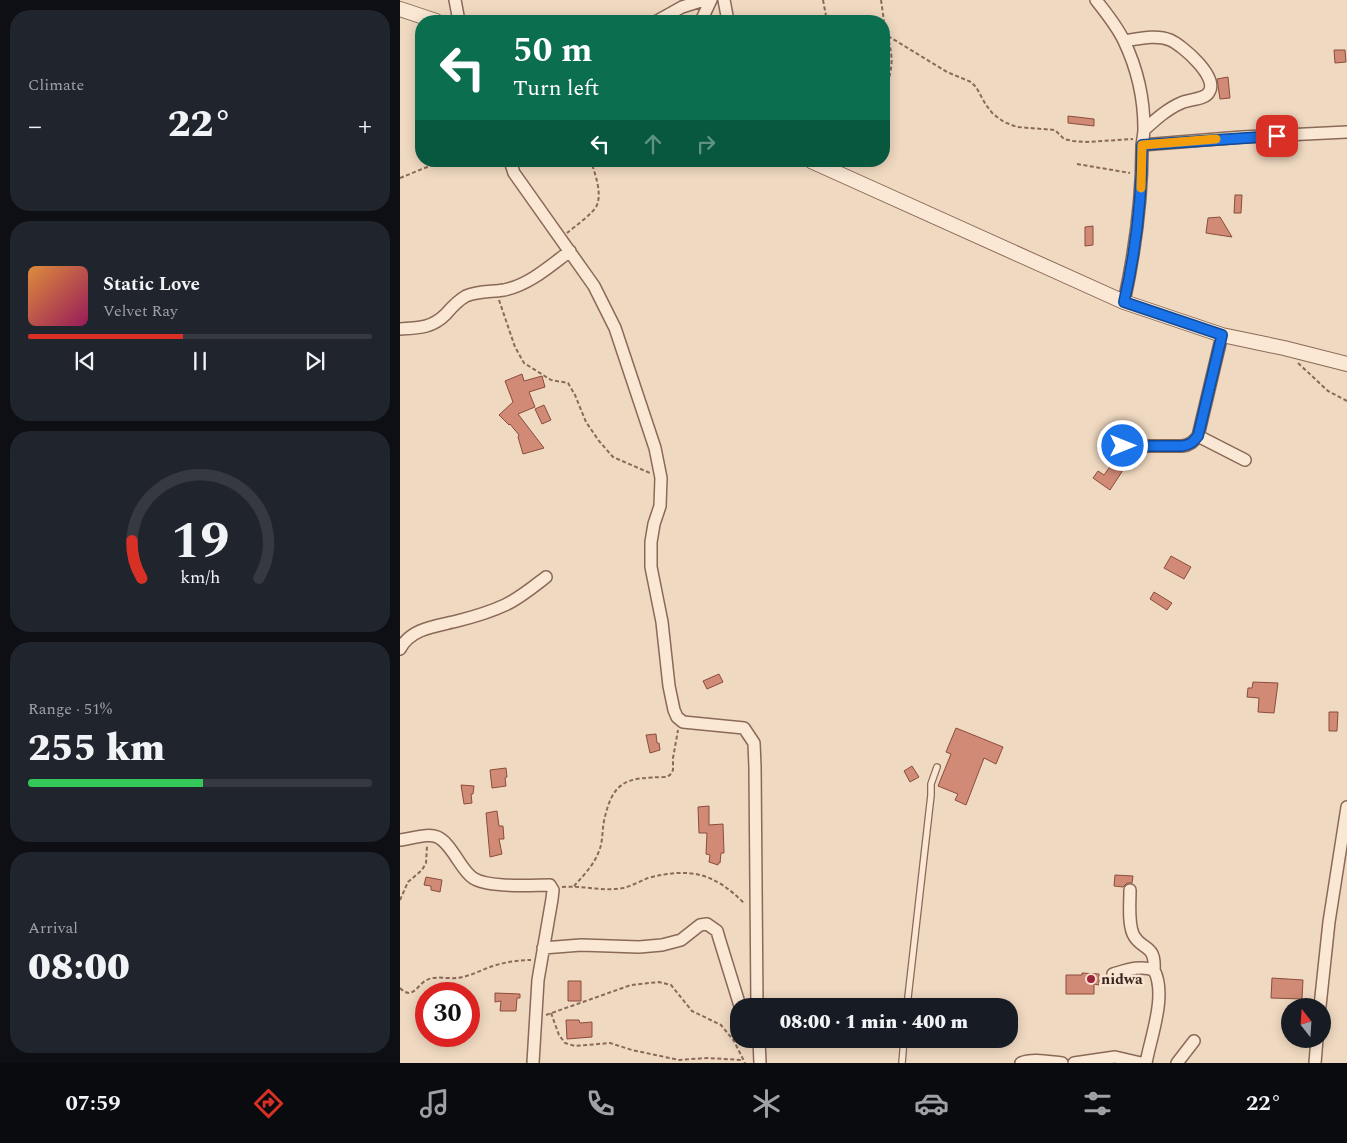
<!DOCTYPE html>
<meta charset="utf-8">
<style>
body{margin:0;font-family:Spectral,serif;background:#20242c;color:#f1f3f6;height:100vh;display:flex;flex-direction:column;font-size:19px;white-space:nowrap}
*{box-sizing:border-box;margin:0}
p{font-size:16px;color:#9ea1a6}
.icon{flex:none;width:28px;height:28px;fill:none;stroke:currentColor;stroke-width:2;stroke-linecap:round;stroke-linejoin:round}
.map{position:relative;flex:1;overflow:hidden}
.panel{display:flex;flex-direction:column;gap:10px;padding:10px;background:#0d0f14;width:400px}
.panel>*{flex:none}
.banner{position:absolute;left:15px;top:15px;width:475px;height:152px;border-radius:20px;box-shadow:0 2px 12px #0003;background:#0b6e4f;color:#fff;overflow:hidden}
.needle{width:32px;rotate:343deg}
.tools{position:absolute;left:881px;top:998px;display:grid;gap:10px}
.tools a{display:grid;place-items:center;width:50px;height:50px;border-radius:50%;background:#171b24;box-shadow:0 2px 12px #0003;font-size:25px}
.speed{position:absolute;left:15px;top:982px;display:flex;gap:10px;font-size:25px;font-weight:700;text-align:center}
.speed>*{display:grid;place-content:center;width:65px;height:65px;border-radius:50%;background:#171b24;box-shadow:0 2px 12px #0003;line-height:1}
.speed .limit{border:8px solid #d22;background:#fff;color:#111}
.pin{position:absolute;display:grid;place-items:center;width:42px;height:42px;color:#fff;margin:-21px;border-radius:10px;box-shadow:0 2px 8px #0006}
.me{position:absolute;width:55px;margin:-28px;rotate:90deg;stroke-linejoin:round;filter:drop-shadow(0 0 4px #0008)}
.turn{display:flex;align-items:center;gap:18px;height:105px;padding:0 15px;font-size:22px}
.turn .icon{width:65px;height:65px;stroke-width:2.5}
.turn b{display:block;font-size:35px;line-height:42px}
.lanes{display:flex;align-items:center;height:48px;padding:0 15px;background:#0003;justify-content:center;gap:25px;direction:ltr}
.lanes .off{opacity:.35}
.big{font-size:38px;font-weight:800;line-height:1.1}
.panel .tile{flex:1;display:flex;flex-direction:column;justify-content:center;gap:8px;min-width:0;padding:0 18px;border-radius:20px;background:#20242c}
.panel .dial{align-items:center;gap:0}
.dial svg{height:130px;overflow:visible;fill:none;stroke:#363941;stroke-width:7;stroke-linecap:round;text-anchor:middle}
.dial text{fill:#f1f3f6;stroke:none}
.song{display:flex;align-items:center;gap:15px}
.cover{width:60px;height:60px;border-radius:8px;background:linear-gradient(135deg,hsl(30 70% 55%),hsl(330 70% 35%))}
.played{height:5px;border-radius:2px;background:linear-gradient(90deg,#d93025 45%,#363941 45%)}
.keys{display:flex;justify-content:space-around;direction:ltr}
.heat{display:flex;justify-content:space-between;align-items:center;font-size:28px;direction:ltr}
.charge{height:8px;border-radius:4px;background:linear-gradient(90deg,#34c759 51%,#363941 0)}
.trip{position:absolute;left:330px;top:998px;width:288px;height:50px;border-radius:20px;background:#171b24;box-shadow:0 2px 12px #0003;font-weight:800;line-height:50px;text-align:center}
.tabs{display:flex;height:80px;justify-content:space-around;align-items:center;background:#090b0e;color:#9ea1a6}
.tabs .icon{width:35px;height:35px}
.tabs .current{color:#d93025}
.tabs b{font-size:22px;color:#f1f3f6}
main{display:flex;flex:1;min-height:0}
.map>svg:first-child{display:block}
.building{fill:#d08a75;stroke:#8a4d3c}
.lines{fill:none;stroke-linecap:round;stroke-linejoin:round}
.service-casing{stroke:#8a6958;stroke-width:8}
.minor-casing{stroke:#8a6958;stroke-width:14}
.tertiary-casing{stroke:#8a6958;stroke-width:16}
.path{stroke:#8a6958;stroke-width:2;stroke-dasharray:4 2.5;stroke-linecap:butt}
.service{stroke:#fae8d4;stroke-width:5.5}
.minor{stroke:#fae8d4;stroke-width:11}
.tertiary{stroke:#fae8d4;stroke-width:14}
.route-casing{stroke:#114b97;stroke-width:12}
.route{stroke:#1a73e8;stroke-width:9}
.slow{stroke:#f59e0b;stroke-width:9}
.poi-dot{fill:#9c253b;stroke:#f7e5d1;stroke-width:2}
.labels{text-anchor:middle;stroke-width:5;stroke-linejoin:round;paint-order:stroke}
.poi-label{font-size:15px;font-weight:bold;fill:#39251d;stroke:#f7e5d1;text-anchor:start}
</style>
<main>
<section class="panel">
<div class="tile"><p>Climate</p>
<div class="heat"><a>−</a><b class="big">22°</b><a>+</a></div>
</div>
<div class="tile">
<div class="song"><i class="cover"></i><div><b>Static Love</b><p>Velvet Ray</p></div></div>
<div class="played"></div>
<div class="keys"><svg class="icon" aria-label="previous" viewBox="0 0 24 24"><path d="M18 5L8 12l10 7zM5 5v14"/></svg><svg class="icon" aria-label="pause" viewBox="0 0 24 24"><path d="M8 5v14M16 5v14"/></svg><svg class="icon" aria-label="next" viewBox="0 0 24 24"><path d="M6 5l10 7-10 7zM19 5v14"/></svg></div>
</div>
<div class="tile dial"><svg viewBox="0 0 100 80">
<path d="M14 69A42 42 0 1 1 86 69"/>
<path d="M14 69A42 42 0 0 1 8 46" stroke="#d93025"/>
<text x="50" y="56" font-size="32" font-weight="700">19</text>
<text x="50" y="72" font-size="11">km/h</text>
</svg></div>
<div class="tile"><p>Range · 51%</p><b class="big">255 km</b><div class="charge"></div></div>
<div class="tile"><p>Arrival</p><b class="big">08:00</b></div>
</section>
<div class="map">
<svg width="947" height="1063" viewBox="0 0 947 1063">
<rect width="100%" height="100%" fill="#f0d9c1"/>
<path class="building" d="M934 50H945L946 62 935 63Z
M828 77 830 98 820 99 817 79Z
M668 116 694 119V126L668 123Z
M835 195H842L841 213H834Z
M820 217 832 237 806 233 808 218Z
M693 226V245L685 246V227Z
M122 374 124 381 142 376 145 387 129 392 135 407 118 414 144 448 123 454 118 437 119 435 110 424 109 425 99 415 113 402 105 381Z
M144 405 151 420 142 424 135 409Z
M717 457 727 464 710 490 693 478 698 471 704 475Z
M771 556 791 567 784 579 764 568Z
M754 592 772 603 767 610 750 599Z
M319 674 323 682 307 689 303 681Z
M853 682 878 683 874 713 858 712 859 698 847 697 848 688H852Z
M929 712H938L937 731H929Z
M556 728 603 747 596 764 584 758 566 805 555 800 558 794 538 786 551 754 546 752Z
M256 734 257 743H259L260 750 250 753 246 735Z
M512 766 519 777 510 782 504 771Z
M106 768 107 777 105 778 106 786 92 788 90 770Z
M61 785 74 786 73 794H71L72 803 64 804Z
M309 806V825L323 824 324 853H321L320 863H318V865L309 862 310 855 306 854 307 833H299L298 807Z
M97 811 99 826H103L104 839H99L102 854 90 857 86 813Z
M715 875 733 876 732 883H727L723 887 714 886Z
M26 877 42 880 40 892 31 890V886L24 885Z
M682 973 699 974V985L694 984V994H666V975H682Z
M872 978 903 980 902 999 871 998Z
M168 981H181V1001H168Z
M95 993 120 994V998H117L116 1011H100L101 1001 95 1002Z
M166 1020H179L180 1023 192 1022V1037L167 1039Z"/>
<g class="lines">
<defs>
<path id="service" d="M507 1006 531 795V784L537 767
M502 1063 504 1039"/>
<path id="minor" d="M55 0 59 21
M324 0 328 21
M696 0C706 13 717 26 724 41 737 68 744 99 744 129 744 135 742 142 742 148 742 201 735 251 724 302
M257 21 282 7 304 0
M301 21 311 0
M724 41C738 39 756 34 770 40 782 45 819 77 809 92 805 100 789 99 781 103 767 109 755 120 744 130
M742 145 842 137 947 132
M110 161 114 173 194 286 215 328 255 448 261 478 260 506 254 524 251 542V567L262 622 269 686 274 710 277 717 283 722 344 728 354 743 355 767 357 1006
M0 329C19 328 32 328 46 314 52 307 57 301 66 296 78 291 91 292 104 290 129 285 150 266 170 251
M798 436 845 460
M723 446H782C790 445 793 442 798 436L822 335
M0 649C11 628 37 626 57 621 73 617 90 612 105 605 120 598 133 587 146 577
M0 840C35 834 38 829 58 860 62 866 67 874 73 878 88 888 131 885 150 885L153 890 152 899 138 980 133 1063
M730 890C730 904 728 922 733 934 741 951 756 943 754 970
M143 948 181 945 239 947 262 945 281 940 300 925 307 924 317 931 319 938 340 1006
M713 974C727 970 740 965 754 970 767 995 751 1036 746 1063
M920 1006 929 922 947 807
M359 1039 360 1063
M621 1063C633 1058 650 1062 662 1063
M674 1063 715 1057 741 1063
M777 1063 794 1041
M915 1063 917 1039"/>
<path id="tertiary" d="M0 9 36 21
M411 161 724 302 822 335 884 348 947 364"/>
</defs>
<use href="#service" class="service-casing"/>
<use href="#minor" class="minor-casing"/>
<use href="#tertiary" class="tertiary-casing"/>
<path class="path" d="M423 0 427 21
M481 0 484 21
M484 22C492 54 496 61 484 94
M488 36 547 72 571 82 576 87 586 105 593 114 604 122 617 127 655 130 664 139 673 141 687 142 733 139
M677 164 730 173
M0 178 42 161
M167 233C175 226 193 214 197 205 202 192 195 174 191 161
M99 300 115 347 124 363 151 380 168 383 175 395 186 422 199 441 213 457 250 473
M898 363 928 391 947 401
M174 886C183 876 194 865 199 851 203 842 202 831 204 821 213 779 227 778 266 777L270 775 273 770V758L278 730
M162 887C183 885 202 892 223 888 232 886 240 881 248 878 291 867 314 873 345 904
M0 900 8 882 22 870 26 863 27 846
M0 988C12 1000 16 987 25 981 34 975 46 979 56 978 69 977 81 970 93 966 106 962 118 960 131 960
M151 1013 159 1035 165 1043 175 1046 210 1043 232 1050 279 1060 307 1058 342 1060
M146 1015 231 985 259 982 271 985 292 1011 321 1025 334 1041 345 1063"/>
<use href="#service" class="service"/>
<use href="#minor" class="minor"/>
<use href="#tertiary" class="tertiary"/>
</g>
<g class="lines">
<defs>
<path id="route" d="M723 446H782C790 445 793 442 798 436L822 335 724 302C736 250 742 199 742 145L877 136"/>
</defs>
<use href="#route" class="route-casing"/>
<use href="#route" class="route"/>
<path class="slow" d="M741 188 742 145 816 139"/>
</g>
<circle class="poi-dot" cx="691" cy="979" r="5"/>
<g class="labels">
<g class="poi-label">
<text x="701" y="984">nidwa</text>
</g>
</g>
</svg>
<div class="tools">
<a><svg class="needle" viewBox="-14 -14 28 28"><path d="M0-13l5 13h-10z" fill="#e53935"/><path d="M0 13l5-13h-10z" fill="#9ea1a6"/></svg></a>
</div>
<div class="speed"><div class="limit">30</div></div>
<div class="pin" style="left:877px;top:136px;background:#d93025"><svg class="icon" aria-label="arrive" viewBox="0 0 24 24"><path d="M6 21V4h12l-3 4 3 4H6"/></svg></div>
<svg class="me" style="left:723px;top:446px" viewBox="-20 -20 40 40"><circle r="17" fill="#1a73e8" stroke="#fff" stroke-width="3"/><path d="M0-11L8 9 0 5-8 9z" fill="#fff"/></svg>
<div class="trip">08:00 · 1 min · 400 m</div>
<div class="banner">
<div class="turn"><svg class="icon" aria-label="left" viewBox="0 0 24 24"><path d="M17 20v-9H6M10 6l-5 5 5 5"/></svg><div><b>50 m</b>Turn left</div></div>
<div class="lanes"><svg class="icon" aria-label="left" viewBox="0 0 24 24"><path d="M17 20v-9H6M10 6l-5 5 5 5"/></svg><svg class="icon off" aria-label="ahead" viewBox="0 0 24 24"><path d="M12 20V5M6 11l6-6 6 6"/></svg><svg class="icon off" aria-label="right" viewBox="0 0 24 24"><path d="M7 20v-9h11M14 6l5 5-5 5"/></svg></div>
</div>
</div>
</main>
<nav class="tabs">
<b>07:59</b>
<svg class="icon current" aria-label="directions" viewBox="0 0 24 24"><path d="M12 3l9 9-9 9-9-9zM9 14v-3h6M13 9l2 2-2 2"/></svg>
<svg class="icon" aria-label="music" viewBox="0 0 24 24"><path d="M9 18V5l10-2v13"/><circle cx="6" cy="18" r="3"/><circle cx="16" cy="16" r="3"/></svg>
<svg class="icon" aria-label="phone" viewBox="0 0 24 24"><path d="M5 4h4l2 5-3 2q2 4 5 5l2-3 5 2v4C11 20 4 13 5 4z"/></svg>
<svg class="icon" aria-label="climate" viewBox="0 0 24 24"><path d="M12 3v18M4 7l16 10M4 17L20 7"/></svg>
<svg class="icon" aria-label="car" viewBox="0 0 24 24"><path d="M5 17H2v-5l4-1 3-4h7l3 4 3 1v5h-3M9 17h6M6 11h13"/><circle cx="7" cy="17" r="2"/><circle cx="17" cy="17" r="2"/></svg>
<svg class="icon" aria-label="filters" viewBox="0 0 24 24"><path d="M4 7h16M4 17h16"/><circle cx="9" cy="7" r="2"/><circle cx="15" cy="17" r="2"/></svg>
<b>22°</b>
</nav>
